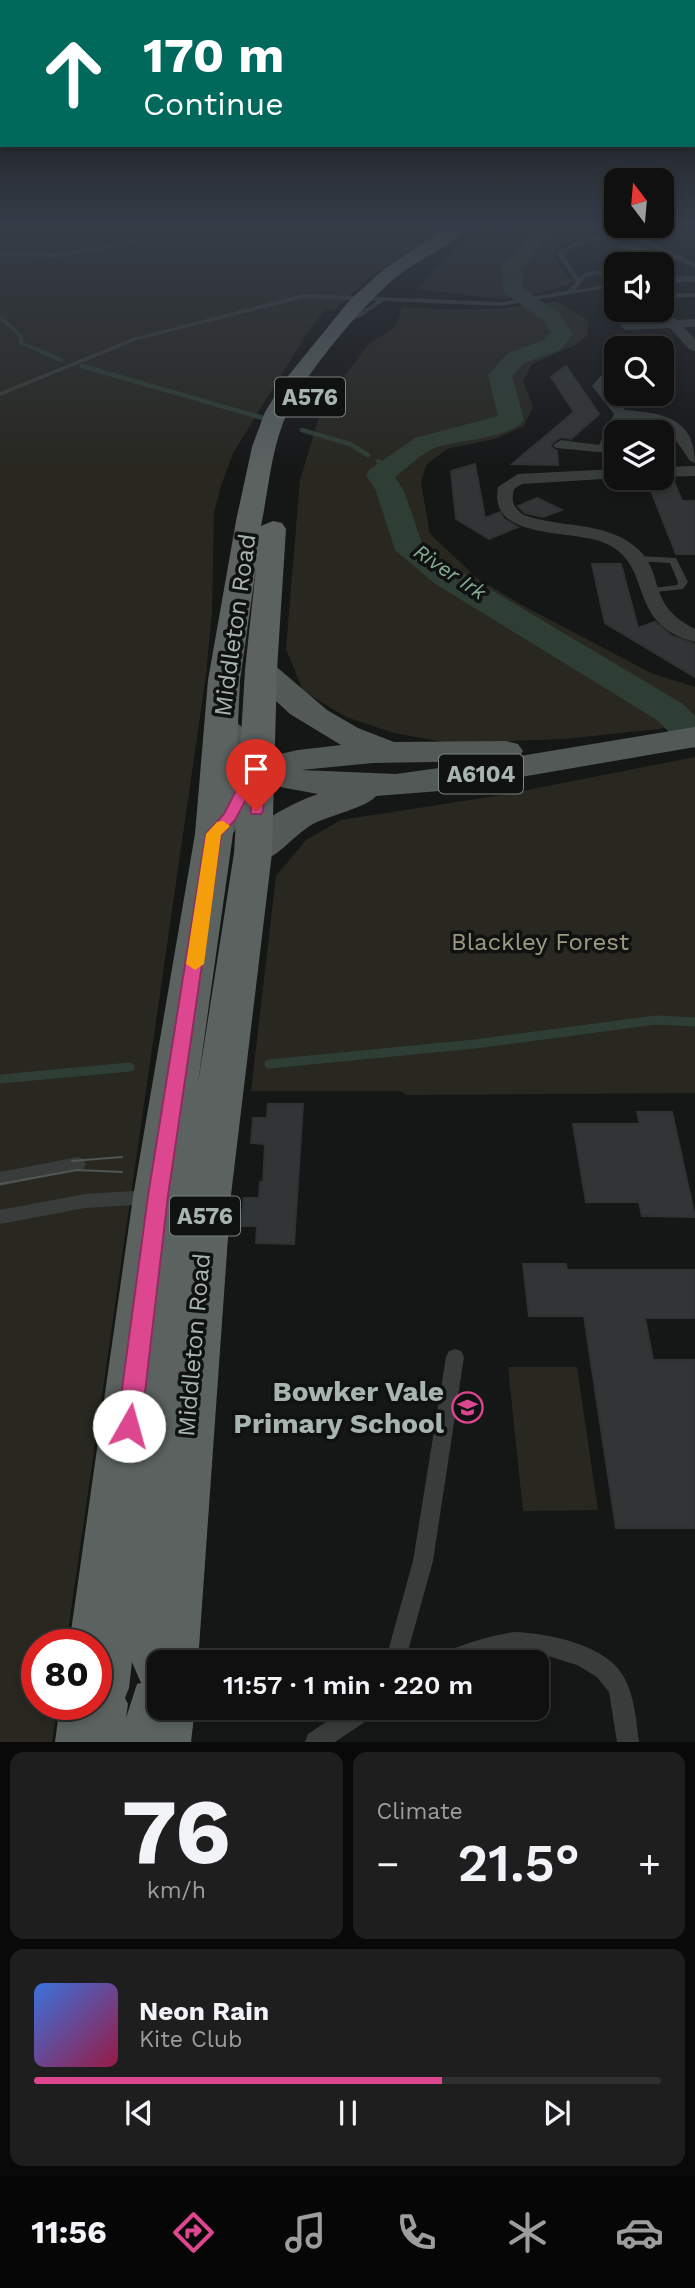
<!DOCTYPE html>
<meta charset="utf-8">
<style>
body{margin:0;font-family:"Work Sans",sans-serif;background:#1e1e1e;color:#f1f3f6;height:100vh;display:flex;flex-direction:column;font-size:26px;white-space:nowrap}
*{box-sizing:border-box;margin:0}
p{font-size:23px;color:#9c9d9f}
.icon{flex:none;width:38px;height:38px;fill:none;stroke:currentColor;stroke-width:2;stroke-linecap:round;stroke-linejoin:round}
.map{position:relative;height:1742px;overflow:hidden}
.drawer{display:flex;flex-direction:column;gap:10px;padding:10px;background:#090909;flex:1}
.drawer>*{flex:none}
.banner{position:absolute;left:0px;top:0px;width:696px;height:147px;box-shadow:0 4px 10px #0003,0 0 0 2px #303030;background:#00695c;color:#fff;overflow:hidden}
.needle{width:46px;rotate:344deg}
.controls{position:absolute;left:604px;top:168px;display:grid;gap:14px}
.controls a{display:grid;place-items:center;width:70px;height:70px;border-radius:14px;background:#101010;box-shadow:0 4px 10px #0003,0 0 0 2px #303030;font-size:35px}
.speed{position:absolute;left:21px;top:1629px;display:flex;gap:14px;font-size:35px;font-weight:700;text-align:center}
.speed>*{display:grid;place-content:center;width:91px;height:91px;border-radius:50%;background:#101010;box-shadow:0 4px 10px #0003,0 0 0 2px #303030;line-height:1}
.speed .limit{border:10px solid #d22;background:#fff;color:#111}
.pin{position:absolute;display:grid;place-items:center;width:60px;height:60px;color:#fff;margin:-72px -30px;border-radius:50% 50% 50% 0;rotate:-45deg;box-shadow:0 0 7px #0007}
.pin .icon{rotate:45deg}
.me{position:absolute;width:77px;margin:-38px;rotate:7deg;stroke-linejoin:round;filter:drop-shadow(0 0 5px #0008)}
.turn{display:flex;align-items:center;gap:24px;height:147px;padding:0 28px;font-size:32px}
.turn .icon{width:91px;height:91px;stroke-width:2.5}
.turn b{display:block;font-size:49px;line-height:60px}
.big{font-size:52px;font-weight:600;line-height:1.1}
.drawer .card{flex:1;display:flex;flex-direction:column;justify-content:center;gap:10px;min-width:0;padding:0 24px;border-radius:14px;background:#1e1e1e}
.drawer .dial{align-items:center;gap:0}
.dial b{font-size:91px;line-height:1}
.song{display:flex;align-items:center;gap:21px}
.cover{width:84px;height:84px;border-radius:10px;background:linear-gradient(135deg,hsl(220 70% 55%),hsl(340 70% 35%))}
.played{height:7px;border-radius:4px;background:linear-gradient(90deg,#dc4790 65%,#303030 65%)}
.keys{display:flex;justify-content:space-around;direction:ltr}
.heat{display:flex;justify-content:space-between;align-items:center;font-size:38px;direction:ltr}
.drawer .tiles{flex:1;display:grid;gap:10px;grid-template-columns:1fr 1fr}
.card:last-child{grid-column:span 2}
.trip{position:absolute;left:147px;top:1650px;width:402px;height:70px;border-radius:14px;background:#101010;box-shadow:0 4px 10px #0003,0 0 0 2px #303030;font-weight:600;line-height:70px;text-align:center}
.menu{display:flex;height:112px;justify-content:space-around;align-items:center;background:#060606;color:#9c9d9f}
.menu .icon{width:49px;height:49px}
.menu .selected{color:#dc4790}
.menu b{font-size:32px;color:#f1f3f6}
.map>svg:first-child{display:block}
.green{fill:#282821}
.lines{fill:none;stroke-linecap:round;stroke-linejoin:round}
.stream-far2{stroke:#2f3e34;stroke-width:3.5}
.stream-far1{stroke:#2f3e34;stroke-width:4.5}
.stream{stroke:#2f3e34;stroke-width:9}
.river{fill:#2f3e34;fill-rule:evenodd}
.building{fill:#323535;stroke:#2f3232;stroke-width:2}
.service{fill:#383d3b;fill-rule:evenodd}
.minor{fill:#383d3b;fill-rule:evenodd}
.primary{fill:#535957;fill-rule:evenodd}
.trunk{fill:#5b6260;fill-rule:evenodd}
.tram{stroke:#4f5653;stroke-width:2}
.route{fill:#dc4790;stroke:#8f2e5e;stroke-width:2}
.slow{fill:#f59e0b}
.labels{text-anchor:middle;stroke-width:7;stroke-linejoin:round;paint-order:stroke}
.far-water-label{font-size:21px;font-style:italic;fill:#83ac90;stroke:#101111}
.shield{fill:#101111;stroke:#7a8480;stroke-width:2}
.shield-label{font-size:23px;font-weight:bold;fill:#a8b5af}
.street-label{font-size:24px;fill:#a8b5af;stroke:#101111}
.park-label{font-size:24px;fill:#9e9b81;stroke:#101111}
.near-poi-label{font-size:28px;font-weight:bold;fill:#a8b5af;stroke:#101111;text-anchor:end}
</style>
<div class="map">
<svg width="695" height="1742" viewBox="0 0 695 1742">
<rect width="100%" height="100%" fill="#151616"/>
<path class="green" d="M0 225H440L437 232 367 279 335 310 327 309 311 327 233 453 221 486 214 512 212 612 206 675 66 1645H37V1704L58 1705 52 1742H0Z
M488 225H556C533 242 487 262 516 297L498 299 417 289 453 249Z
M568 225H604C590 238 571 240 555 250L554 258 570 281 568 285 530 295 521 289C519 252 539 242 568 225Z
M556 301 588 320 587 336 575 345 532 364 523 381 533 407 524 426 495 439 447 449 426 465 421 483 430 534 477 578 520 604 651 673 695 687V719L659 729 564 739 450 743 394 733 346 717 303 691 286 649 300 480 323 404 368 345 395 327 402 307C454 310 504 312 556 301Z
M695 757V1093L406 1095 400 1091H251L276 876 306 840 341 820 502 795Z
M508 1367H577L598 1510 523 1511Z"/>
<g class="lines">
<path class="stream-far2" d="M0 317 21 336V343L46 353"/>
<path class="stream-far1" d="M42 352 61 360
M82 366 263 418
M302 430 350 444 368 455
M378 461 389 468"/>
<path class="stream" d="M269 1064 475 1044 656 1020 695 1022
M0 1079 130 1067"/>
<path class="river" d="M548 225H570L542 243 522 269 523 288 559 313 573 334 560 350 524 363 512 376 524 420C510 439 457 440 435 448 421 453 407 468 395 477L404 491 423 546 456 569 683 704 695 716V748L682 745 657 720 434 583 395 550 376 491 366 475 370 469 415 438 498 416 488 375 508 353 544 340 551 333 544 321 506 294 503 290 502 268 530 235Z"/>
</g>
<path class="building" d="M566 366 599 414 571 439 561 437 552 443 551 447 557 451 558 465 512 464 574 412 551 377Z
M475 464 485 518 500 512 504 519 518 527 489 539 456 519 451 471Z
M646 478 673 479 682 501H695V554H676Z
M537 498 562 510 543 517 525 513 518 506Z
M592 564H621L638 628 655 622 672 636 695 644V677L605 623Z
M268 1104H303L294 1244 256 1243 257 1226H241L244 1198H259L260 1182H263L265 1144 251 1143 253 1118H267Z
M637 1112H672L695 1217 642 1216 639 1202H586L573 1124H640Z
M523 1264H566L567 1270H695V1318H645L653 1360H695V1528H616L584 1316H529Z"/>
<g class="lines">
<path class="service" d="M341 225H347L341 231H337Z
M612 225 617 226 602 237 632 238 650 242 695 263V267C680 263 669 254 654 247 627 235 587 235 563 254L579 278C590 267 603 270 616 276V284L611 287 501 306 384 301 362 316 342 325 340 322 358 314 377 301 304 298 137 340 0 396V392L133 338 304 294 501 302 567 291 576 282 557 254C573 239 597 240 612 225ZM598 274 612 279 613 281 607 285 576 290 585 277Z
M133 240 135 243 54 258 0 255V251L54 254Z
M622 244 647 249 655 264H649L643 251 620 247Z
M695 293V297L662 298V294Z
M639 556 676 558 688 582 683 589 647 593V589L677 585 678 582 670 563 636 561 635 559Z
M78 1157 83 1159 86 1164 83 1169 0 1186V1172Z
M149 1190 155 1192 157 1197 155 1202 149 1204 85 1208 0 1224V1210L85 1194Z
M455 1349 461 1351 464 1357 433 1561 405 1662H385L413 1561 446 1357 449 1351Z
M514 1632C548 1633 609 1645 625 1679 635 1699 636 1720 639 1742H617L609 1692 597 1677 577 1665 548 1656 531 1653 497 1655 470 1662H435L438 1655C463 1644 487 1636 514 1632Z
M347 1708H377L374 1716 335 1742H305L308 1734Z"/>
<path class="minor" d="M695 276V282L662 283V277Z
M667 313 677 320 695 319V327H684L695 339V351L690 350 670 328 626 330 620 326 626 322 664 321 661 317Z
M616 363V375L606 386 625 410C663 413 695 418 695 463L690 461C668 428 667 422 626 419L620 432H616V441L609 453 556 448 553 445 561 440 599 445 614 414 592 386 611 364Z
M695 466V476L662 477V467Z
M616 469V478H620L522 484 514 489C511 502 513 507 524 515 560 528 602 521 633 545 668 571 643 603 695 629V642C625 624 655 567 607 544 574 528 487 542 498 487L518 474Z"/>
<path class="primary" d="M261 661 272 663 327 710 358 728 394 742 506 741 518 744 523 751 520 756 695 727V747L440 791 376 796C368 807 328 816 313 824 286 840 271 870 240 862L234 853C252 824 287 805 318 794L264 784 227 843 214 846 201 843 195 834 239 769 204 725 209 718C238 711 249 737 266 757L298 750 341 745 290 714 250 677 245 670 250 663ZM489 761 396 774 301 770 373 763Z"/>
<path class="trunk" d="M450 225H469C451 248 417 259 395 278 361 307 307 371 288 411 272 445 269 485 262 521L261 526 273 521 282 523 286 529 277 670 272 853 231 1195 198 1662H159V1708H195L191 1742H55L60 1704H96V1645H69L133 1197 195 834 208 680 236 521 252 447 265 412 284 381 349 301 384 269ZM256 568 245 670 234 853 198 1083 233 834 240 680ZM132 1662 141 1683 137 1684 126 1718 128 1704 125 1698 129 1688Z"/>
<path class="tram" d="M72 1161 122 1157
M0 1184 77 1170 122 1172"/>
</g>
<linearGradient id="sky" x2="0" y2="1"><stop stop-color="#0c0c0c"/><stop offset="0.48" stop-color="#353c47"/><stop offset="1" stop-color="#353c47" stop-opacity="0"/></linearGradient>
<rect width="695" height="469" fill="url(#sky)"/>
<path class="route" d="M259 767 266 772 263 811 261 814H251L250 792 235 820 221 835 168 1196 141 1426 138 1434 129 1438 121 1434 117 1426 148 1196 206 834 224 814 242 779Z"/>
<path class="slow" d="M223 821 230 826 221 835 204 964 195 970 186 964 206 834 217 822Z"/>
<defs>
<symbol id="school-ring" viewBox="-11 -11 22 22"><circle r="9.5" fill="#101111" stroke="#dc4790" stroke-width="1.5"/><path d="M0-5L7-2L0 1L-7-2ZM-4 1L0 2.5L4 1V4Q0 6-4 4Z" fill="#dc4790"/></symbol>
</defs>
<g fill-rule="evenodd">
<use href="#school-ring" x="450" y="1390" width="35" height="35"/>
</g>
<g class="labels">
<g class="far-water-label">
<text transform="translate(450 572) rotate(34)" y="7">River Irk</text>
</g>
<g class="shield">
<rect x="275" y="377.5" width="70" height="39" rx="5"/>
<rect x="439" y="754.5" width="84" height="39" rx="5"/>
<rect x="170" y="1196.5" width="70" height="39" rx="5"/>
</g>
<g class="shield-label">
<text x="310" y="405">A576</text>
<text x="481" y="782">A6104</text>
<text x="205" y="1224">A576</text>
</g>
<g class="street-label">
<text transform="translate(235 625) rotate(-82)" y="8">Middleton Road</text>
<text transform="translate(194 1345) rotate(-85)" y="8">Middleton Road</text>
</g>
<g class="park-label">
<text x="540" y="950">Blackley Forest</text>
</g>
<g class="near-poi-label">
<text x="444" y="1401">Bowker Vale<tspan x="444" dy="32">Primary School</tspan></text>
</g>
</g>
</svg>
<div class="controls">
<a><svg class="needle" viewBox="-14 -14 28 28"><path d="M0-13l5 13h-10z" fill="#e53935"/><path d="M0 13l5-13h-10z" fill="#9c9d9f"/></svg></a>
<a><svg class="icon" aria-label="sound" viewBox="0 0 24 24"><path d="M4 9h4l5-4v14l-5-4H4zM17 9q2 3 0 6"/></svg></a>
<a><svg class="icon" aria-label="search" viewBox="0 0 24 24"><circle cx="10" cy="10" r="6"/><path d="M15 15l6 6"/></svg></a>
<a><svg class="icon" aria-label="layers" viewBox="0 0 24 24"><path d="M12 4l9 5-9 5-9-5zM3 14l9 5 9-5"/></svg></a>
</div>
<div class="speed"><div class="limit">80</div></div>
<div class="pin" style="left:256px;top:811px;background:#d93025"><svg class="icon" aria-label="arrive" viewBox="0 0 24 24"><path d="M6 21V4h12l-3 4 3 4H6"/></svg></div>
<svg class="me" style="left:129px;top:1426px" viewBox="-20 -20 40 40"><circle r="19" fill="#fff"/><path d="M0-13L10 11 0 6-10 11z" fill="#dc4790"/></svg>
<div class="trip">11:57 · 1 min · 220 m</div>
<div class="banner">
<div class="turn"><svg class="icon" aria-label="ahead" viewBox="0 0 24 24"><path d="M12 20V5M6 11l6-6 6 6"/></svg><div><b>170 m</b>Continue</div></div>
</div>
</div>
<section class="drawer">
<div class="tiles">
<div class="card dial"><b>76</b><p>km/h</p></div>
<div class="card"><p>Climate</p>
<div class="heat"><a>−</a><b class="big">21.5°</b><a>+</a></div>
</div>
<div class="card">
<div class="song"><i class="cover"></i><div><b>Neon Rain</b><p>Kite Club</p></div></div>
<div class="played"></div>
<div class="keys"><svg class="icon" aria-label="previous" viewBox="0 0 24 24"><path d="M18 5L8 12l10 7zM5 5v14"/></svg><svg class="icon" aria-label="pause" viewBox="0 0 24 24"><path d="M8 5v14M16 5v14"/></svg><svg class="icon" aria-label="next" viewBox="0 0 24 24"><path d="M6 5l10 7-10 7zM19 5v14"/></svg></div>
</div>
</div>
</section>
<nav class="menu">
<b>11:56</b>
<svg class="icon selected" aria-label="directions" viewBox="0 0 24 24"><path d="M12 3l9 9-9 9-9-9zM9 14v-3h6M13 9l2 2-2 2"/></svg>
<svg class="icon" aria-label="music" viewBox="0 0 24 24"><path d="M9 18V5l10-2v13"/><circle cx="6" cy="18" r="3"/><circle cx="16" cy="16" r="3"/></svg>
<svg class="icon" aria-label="phone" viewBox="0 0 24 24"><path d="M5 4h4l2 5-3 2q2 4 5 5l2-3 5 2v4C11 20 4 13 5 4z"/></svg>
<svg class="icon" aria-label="climate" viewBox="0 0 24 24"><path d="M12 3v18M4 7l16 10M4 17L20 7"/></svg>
<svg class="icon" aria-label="car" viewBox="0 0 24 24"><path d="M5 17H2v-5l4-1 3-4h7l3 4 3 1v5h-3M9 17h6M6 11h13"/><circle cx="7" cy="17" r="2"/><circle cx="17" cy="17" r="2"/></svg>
</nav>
